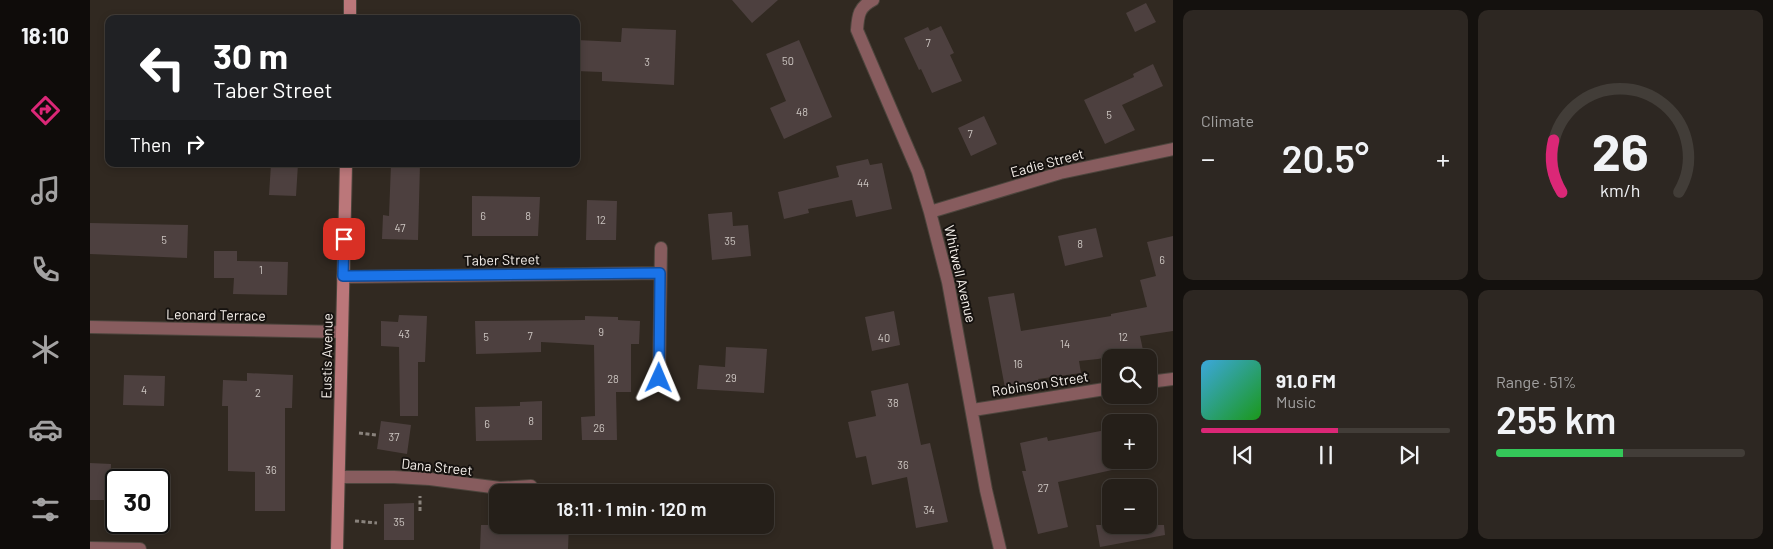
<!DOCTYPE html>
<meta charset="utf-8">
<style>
body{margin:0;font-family:Barlow,sans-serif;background:#2d2722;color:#f1f3f6;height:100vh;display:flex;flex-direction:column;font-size:19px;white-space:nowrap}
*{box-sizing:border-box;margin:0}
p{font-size:16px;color:#a3a2a2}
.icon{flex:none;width:28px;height:28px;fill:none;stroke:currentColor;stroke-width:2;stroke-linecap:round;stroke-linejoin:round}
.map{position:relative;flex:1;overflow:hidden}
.side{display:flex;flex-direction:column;gap:10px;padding:10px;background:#14110e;width:600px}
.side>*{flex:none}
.top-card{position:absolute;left:15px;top:15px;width:475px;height:152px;border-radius:10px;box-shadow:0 2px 8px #0003,0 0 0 1px #423d38;background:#202124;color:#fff;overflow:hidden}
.controls{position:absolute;left:1012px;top:349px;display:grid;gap:10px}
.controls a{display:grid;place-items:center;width:55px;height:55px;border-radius:10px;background:#251f19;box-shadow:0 2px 8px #0003,0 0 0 1px #423d38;font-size:25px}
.speed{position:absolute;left:15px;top:469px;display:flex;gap:10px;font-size:25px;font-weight:700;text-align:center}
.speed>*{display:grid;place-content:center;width:65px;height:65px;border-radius:50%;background:#251f19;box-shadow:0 2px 8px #0003,0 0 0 1px #423d38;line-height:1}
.speed .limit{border:2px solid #111;border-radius:8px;background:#fff;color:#111}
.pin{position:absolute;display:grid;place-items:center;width:42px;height:42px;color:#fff;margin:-21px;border-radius:10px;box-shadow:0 2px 8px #0006}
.me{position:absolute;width:55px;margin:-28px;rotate:1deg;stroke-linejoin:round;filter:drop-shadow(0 0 4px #0008)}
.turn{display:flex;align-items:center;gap:18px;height:105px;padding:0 25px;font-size:22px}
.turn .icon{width:65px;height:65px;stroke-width:2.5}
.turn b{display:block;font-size:35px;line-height:42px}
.then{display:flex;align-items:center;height:48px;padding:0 25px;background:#0003;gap:10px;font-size:19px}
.big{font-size:38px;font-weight:600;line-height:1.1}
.side .widget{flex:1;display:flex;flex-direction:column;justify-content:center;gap:8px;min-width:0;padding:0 18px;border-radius:10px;background:#2d2722}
.side .dial{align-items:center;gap:0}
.dial svg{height:130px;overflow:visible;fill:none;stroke:#423d38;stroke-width:7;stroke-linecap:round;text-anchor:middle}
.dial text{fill:#f1f3f6;stroke:none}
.song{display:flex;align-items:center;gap:15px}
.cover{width:60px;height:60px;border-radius:8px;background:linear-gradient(135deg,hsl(200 70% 55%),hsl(120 70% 35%))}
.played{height:5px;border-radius:2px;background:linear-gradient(90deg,#db2777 55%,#423d38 55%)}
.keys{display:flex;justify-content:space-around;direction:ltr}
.heat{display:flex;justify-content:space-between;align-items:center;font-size:28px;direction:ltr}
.charge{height:8px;border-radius:4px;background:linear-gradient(90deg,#34c759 51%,#423d38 0)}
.side .tiles{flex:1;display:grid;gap:10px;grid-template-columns:repeat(2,1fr)}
.trip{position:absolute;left:399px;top:484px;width:285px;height:50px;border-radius:10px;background:#251f19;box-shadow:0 2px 8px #0003,0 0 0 1px #423d38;font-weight:600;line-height:50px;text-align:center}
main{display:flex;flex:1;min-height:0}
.dock{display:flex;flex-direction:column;width:90px;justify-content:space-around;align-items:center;background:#0f0c0a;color:#a3a2a2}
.dock .icon{width:35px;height:35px}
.dock .selected{color:#db2777}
.dock b{font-size:22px;color:#f1f3f6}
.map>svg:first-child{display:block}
.building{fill:#4d403f}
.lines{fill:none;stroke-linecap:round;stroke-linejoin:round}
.street-casing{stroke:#4d453d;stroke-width:14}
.secondary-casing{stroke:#4d453d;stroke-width:14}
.path{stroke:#8a837d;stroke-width:3;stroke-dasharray:4 2.5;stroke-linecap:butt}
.street{stroke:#875c5e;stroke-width:12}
.secondary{stroke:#bb777a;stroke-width:12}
.route-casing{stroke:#114b97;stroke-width:12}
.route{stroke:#1a73e8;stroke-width:9}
.labels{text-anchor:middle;stroke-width:4;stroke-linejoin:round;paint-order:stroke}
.number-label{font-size:11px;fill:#ccc5c1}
.street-label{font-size:14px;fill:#f7f1ec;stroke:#16120f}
</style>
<main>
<nav class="dock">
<b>18:10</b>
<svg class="icon selected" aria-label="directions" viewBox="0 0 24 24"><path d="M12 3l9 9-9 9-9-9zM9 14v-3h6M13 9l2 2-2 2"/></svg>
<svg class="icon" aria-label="music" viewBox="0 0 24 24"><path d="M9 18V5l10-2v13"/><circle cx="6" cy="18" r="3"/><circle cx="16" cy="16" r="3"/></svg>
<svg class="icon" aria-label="phone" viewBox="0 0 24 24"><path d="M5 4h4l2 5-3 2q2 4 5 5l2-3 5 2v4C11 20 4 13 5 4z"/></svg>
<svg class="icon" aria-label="climate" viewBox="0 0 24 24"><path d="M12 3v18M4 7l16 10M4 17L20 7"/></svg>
<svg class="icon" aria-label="car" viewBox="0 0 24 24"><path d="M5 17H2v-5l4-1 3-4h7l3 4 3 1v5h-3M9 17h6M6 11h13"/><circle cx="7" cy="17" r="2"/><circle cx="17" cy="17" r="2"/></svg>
<svg class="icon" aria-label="filters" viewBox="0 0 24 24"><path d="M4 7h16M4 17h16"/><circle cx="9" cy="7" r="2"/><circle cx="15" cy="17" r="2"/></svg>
</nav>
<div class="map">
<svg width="1083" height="549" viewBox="0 0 1083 549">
<rect width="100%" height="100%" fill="#312921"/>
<path class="building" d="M642 0H688L662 23Z
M1056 3 1066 22 1045 32 1036 13Z
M851 26 864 53 860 55 872 81 842 93 831 69 829 70 814 38 838 27 840 31Z
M532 28 586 30 584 85 512 81V72L486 71V40L531 42Z
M709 40 742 117 694 139 680 108 696 101 676 54Z
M1063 64 1073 86 1032 105 1045 130 1015 144 994 100 1044 77 1043 74Z
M894 116 907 144 881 156 868 128Z
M778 159 780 165 792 163 802 209 766 217 762 200 718 209 719 213 694 219 688 192 749 177 746 166Z
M181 164H208L206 196 179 195Z
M301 164H330L328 240 292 239 293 215 299 216Z
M382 196 450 197 448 236H382Z
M497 200 527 201 526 240H496Z
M642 212 643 226 658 225 661 256 622 260 618 214Z
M0 223 98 225 97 258 0 254Z
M1006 228 1013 257 975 266 968 236Z
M1083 236V331L1050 336 1053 350 1008 359 989 361 991 373 948 379 949 381 915 388 898 297 924 293 931 331 1021 316V314L1057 307 1050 280 1066 276 1057 242Z
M124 251H147V261L198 262 197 295 143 294 144 278H124Z
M804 311 810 345 782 351 775 317Z
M309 315 337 316 335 362H328V416H310L309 347 291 346V321L308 322Z
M495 316 528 317V320L550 321 549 344H541V392H526L527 440H492L491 417 505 416 504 345 451 342V352L386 354 385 321 495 320Z
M636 347 677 349 674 393 607 389 609 365 635 367Z
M157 373 203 375 202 408H195V511H165V472L138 471V406H132L133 380 157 381Z
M34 375 75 376 74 406 33 405Z
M818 383 831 445 840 443 858 522 826 528 817 477 782 485 776 456 766 458 758 422 786 416 781 391Z
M452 401V440L386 441 385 407 430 406V402Z
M291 421 321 425 317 454 287 449Z
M1056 422H1060L1067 460 968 482 978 527 948 534 932 471H936L930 443 957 437 958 441 1021 429V460H1059V422Z
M0 463 21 464 20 500H0Z
M324 503V540H294V504Z
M391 525H479L478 549H390Z
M1006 525H1074L1075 535 1010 547Z"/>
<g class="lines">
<defs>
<path id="street" d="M783 0C769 7 768 15 767 30L828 172 840 212 858 282 896 490 910 549
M840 212 970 173 1083 149
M253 277 570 273
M0 327 252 332
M569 378 571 248
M1059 382 1083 379
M883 410 1021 388
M249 477H304L340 479 410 488 441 486
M0 548 50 549"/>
<path id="secondary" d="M260 19V0
M247 549 256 164"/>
</defs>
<use href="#street" class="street-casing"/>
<use href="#secondary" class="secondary-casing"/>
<path class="path" d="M269 433 286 435
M330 511V496
M265 521 287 523"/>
<use href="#street" class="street"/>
<use href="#secondary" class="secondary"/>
</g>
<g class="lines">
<defs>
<path id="route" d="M254 239 253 276 570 273 569 378"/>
</defs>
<use href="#route" class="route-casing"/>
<use href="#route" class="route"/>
</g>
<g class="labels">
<g class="number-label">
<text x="838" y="47">7</text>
<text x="698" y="65">50</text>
<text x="557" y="66">3</text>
<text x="712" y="116">48</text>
<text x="1019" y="119">5</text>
<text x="880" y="138">7</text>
<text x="773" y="187">44</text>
<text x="393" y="220">6</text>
<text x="438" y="220">8</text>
<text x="511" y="224">12</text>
<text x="310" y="232">47</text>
<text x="74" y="244">5</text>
<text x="640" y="245">35</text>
<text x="990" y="248">8</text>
<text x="1072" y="264">6</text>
<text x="171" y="274">1</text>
<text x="511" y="336">9</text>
<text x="314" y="338">43</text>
<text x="440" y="340">7</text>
<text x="396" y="341">5</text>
<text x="1033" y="341">12</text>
<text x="794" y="342">40</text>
<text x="975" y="348">14</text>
<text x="928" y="368">16</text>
<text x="641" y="382">29</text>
<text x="523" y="383">28</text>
<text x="54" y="394">4</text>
<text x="168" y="397">2</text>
<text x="803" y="407">38</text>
<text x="441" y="425">8</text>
<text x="397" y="428">6</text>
<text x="509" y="432">26</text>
<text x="304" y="441">37</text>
<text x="813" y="469">36</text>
<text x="181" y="474">36</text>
<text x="953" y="492">27</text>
<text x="839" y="514">34</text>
<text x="309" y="526">35</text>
</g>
<g class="street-label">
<text transform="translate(957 163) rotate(-15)" y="5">Eadie Street</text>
<text transform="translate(412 260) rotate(-1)" y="5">Taber Street</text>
<text transform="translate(870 274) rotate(77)" y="5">Whitwell Avenue</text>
<text transform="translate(126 315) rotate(1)" y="5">Leonard Terrace</text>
<text transform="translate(237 356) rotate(-89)" y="5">Eustis Avenue</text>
<text transform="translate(950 384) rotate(-9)" y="5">Robinson Street</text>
<text transform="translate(347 467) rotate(6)" y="5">Dana Street</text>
</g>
</g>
</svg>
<div class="controls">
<a><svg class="icon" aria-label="search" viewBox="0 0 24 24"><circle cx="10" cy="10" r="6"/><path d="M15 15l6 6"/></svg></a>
<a>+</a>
<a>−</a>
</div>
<div class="speed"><div class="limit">30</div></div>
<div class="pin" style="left:254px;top:239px;background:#d93025"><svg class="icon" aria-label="arrive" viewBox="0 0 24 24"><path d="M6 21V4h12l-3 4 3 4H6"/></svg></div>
<svg class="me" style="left:569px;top:378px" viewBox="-20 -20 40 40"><path d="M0-17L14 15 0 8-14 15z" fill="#1a73e8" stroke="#fff" stroke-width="4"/></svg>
<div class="trip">18:11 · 1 min · 120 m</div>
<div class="top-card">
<div class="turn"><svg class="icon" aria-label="left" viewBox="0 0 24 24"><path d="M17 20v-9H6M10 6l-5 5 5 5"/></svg><div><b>30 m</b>Taber Street</div></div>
<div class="then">Then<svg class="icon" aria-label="right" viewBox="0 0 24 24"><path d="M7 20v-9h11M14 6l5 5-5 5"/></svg></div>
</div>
</div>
<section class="side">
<div class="tiles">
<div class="widget"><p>Climate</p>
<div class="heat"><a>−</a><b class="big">20.5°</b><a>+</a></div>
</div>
<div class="widget dial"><svg viewBox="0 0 100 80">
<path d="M14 69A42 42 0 1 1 86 69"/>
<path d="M14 69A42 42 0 0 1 9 37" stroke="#db2777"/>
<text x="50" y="56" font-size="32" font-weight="700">26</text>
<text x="50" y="72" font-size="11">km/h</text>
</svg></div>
<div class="widget">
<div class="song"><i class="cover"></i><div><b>91.0 FM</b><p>Music</p></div></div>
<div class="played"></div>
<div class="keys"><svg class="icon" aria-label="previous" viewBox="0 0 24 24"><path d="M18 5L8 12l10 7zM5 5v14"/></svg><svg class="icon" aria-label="pause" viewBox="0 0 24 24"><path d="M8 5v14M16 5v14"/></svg><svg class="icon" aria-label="next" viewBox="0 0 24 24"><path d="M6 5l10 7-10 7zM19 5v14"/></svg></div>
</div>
<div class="widget"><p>Range · 51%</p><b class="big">255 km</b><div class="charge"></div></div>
</div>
</section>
</main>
